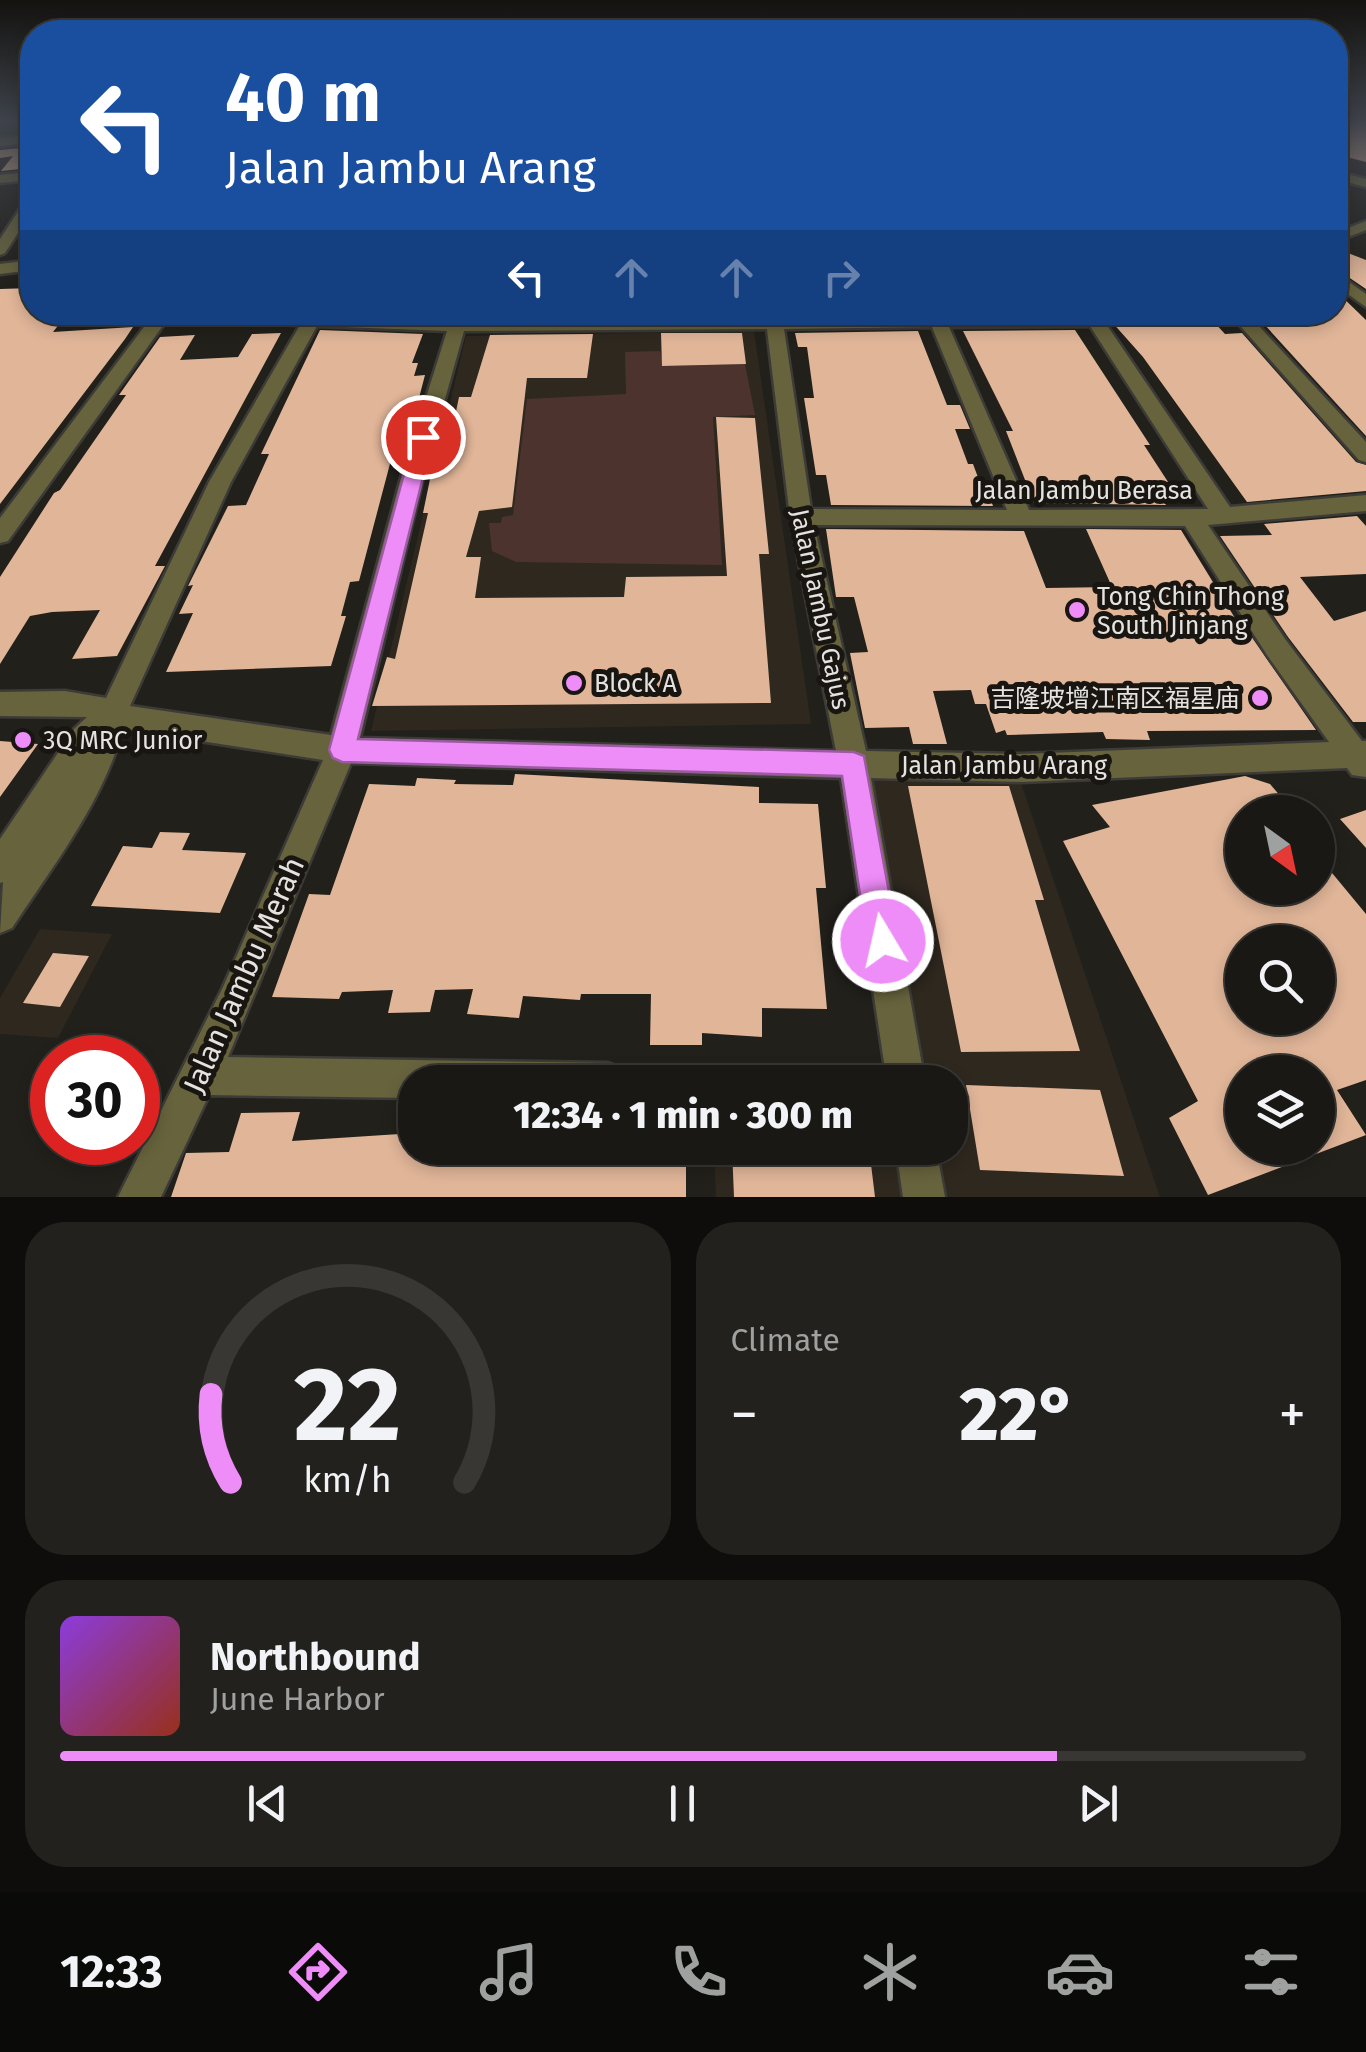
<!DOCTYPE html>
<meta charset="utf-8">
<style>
body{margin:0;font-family:"Fira Sans","Noto Sans SC",sans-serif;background:#23211d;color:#f1f3f6;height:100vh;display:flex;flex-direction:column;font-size:38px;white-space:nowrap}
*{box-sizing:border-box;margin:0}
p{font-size:32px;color:#9fa0a0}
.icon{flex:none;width:55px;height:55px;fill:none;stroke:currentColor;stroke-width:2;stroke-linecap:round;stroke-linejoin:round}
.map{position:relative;height:1197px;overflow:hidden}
.sheet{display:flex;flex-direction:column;gap:25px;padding:25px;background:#0e0d0b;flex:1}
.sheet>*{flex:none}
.top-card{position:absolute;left:20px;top:20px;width:1328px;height:305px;border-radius:40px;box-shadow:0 5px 15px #0003,0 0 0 2px #383734;background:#1a4fa0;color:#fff;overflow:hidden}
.needle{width:65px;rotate:147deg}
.fabs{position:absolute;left:1225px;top:795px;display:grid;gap:20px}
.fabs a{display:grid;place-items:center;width:110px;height:110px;border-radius:50%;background:#1a1814;box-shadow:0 5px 15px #0003,0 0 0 2px #383734;font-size:50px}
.speed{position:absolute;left:30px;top:1035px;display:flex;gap:20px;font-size:50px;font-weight:700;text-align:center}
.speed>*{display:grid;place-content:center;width:130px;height:130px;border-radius:50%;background:#1a1814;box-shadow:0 5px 15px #0003,0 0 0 2px #383734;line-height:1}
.speed .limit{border:15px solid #d22;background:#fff;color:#111}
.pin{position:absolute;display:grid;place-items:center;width:85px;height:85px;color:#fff;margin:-42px;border:5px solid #fff;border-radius:50%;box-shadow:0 2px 10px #0007}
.me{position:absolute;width:110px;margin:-55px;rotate:351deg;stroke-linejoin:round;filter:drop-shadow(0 0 8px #0008)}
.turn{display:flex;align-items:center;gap:35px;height:210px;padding:0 40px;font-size:45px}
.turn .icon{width:130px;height:130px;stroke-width:2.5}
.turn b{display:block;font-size:70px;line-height:85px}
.lanes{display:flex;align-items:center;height:95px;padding:0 40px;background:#0003;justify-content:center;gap:50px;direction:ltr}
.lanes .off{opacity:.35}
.big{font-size:75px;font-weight:800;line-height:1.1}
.sheet .widget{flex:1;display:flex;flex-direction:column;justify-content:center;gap:15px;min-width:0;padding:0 35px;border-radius:40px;background:#23211d}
.sheet .dial{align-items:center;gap:0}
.dial svg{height:260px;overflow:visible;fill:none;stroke:#383734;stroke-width:7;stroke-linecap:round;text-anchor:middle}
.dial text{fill:#f1f3f6;stroke:none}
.song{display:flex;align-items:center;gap:30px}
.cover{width:120px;height:120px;border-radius:15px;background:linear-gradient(135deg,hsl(270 70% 55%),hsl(10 70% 35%))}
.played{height:10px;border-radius:5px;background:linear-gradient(90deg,#ee8cf8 80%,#383734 80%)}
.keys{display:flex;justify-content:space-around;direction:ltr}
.heat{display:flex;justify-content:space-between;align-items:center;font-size:55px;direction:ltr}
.sheet .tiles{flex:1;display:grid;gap:25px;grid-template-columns:1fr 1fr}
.widget:last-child{grid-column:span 2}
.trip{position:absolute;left:398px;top:1065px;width:570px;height:100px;border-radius:40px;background:#1a1814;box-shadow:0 5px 15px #0003,0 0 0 2px #383734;font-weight:800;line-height:100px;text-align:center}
.dock{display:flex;height:160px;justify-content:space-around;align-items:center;background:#0a0a08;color:#9fa0a0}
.dock .icon{width:70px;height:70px}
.dock .current{color:#ee8cf8}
.dock b{font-size:45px;color:#f1f3f6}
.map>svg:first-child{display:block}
.built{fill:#2e281f}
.green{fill:#4d332e}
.building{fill:#e0b598;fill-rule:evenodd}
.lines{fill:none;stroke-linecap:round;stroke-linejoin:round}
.minor-casing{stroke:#3d3b37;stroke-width:5}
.minor{fill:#67633d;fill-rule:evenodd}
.route{fill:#ee8cf8;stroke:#9b5ba1;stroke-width:2.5}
.poi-dot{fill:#ee8cf8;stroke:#191612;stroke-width:4}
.labels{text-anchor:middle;stroke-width:10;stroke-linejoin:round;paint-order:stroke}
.street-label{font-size:25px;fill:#e5e3e0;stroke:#191612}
.poi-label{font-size:25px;fill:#e5e3e0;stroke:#191612;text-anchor:start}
.near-street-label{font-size:30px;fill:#e5e3e0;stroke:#191612}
</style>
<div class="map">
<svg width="1366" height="1197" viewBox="0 0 1366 1197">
<rect width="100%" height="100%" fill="#22201b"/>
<path class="built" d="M754 331 811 724 371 731 466 336Z
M865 774 1019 777 1160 1197H716L714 1148H950V1082H918Z
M40 929 112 934 58 1038 0 1034V998Z"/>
<path class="green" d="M660 351 664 366 745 364 755 415 713 417 722 565 516 562 492 551 489 523H501L502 517 513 515 527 399 626 394 625 352Z"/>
<path class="building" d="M1356 120H1366V162L1335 154V131Z
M32 147 30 168 1 171 13 156 0 158V150Z
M1335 248 1366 260V289L1335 268Z
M32 288V315L68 313 53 332 133 327 125 339 131 338 125 339 0 504V289Z
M1335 290 1366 320V436L1253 312H1335Z
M1159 319 1213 321 1225 334 1242 333 1356 462 1366 465V491L1247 502 1143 357 1111 321Z
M320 330 423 334 412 363H418L414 376 425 375 403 459 391 460 359 581 350 582 341 616H346L331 666 166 672 193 613 179 614 193 585 188 586 228 506 246 505 269 454H261Z
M1075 330 1150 445H1144L1170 485 1158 493 1166 505 1034 503 1006 431H1013L963 331Z
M918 331 947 405H960L970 429H955L968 464H973L979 480H984L993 506 831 505 826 475H816L804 398H814L807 347H798L795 333Z
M281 333 155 566H165L117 656 72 659 100 610 52 612 30 616 0 664V577L54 493 60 490 126 395H119L160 337 195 335 180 360 238 357 252 334Z
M661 333H742L746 364 662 366Z
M593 334 587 378H527L512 507 479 511 466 557H481L475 598 624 597 626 577 727 576 716 417 755 418 769 554H759L771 703 372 706 387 657 395 659 428 513H423L441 426H453L459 397H471L490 335Z
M1357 516 1366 526V574L1300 577 1334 621 1366 611V722H1353L1288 637 1220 536 1272 535 1264 524Z
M826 529 1024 531 1046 588 1112 587 1086 529 1181 530 1238 623H1242L1316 730 1147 731 1150 740 1106 739 1103 732 1007 735 1005 730 996 733 986 704H975L971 690 933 691 947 744H913L909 727 865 728 850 653 868 652 854 597H836Z
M0 741 38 744 0 797Z
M515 774 759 787V803L818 804 826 888H816L827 1009 762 1008V1037L702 1033V1045H650L651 994H581L580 1000 523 996 519 1018 467 1014 473 989 435 990 430 1012 388 1013 393 990 342 992 339 999 272 997 309 894 330 895 369 784 415 786 417 778 456 780 454 784 513 785Z
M1245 776 1270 784 1294 812H1242V888H1318V856L1366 914V1080L1337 1090 1366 1135 1208 1195 1169 1118 1198 1101 1063 841 1110 827 1092 805ZM1242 942H1318V1018H1242ZM1242 1072H1318V1148H1242Z
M908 786H1009L1044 900H1035L1080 1051 961 1052Z
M1366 810V848L1340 819Z
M160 832 190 833 182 850 246 853 220 913 91 906 123 846 152 848Z
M53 953 89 956 60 1007 23 1003Z
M966 1085 1100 1090 1124 1176 980 1170Z
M300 1112 292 1141 415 1133V1148H582V1151L686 1148V1197H171L186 1153 229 1152 241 1113Z
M732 1148H869L875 1197H734Z"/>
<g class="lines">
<defs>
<path id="minor" d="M32 135V143L0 146V138Z
M1335 171 1366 179V187L1335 179Z
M32 172V180L0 183V175Z
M32 197V211L5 253 0 255V239L27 198Z
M1366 221V230L1335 242V233Z
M32 260V270L0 274V264Z
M1335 272 1366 294V307L1335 285Z
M91 312H324L322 316 450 321 452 312H469L467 321 765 318V312H782V318L928 317 926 312H943L945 317 1083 316 1081 312H1098L1230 507 1366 495V511L1208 525 1285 639 1362 741H1366V777L1352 775 1347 768 1022 782 871 778 925 1082H887L841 778 351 763 228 1057 608 1063 622 1068 627 1082H415V1098L209 1095 161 1197H118L223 987 323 760 123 729C103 802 53 866 12 928L0 933 3 882 0 883V839L74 729 87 717 0 716V692L65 691 106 698 209 482 300 325 167 320 8 541 0 543V518L150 319 99 317ZM317 326 447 331 402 474 331 735 130 706 231 482ZM1090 326 1208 509 1029 510 949 327ZM932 327 1007 510 811 509 784 329ZM767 329 790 517 836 751 360 738 424 474 464 331ZM814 525 1185 526 1267 655 1329 742 1022 754 866 751Z
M1228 312H1246L1366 442V462L1359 460Z
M896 1148H936L945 1197H903Z"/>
</defs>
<use href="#minor" class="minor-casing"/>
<use href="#minor" class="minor"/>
</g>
<linearGradient id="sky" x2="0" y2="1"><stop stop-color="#13120f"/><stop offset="0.42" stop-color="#3e424a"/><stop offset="1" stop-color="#3e424a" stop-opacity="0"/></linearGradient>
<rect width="1366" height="287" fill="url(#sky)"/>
<path class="route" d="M423 431 433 437 358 739 854 752 864 756 898 941 894 952 883 957 872 952 867 941 842 776 342 762 333 758 329 750 414 437Z"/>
<g class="poi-dot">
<circle cx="1077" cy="610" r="10"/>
<circle cx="574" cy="683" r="10"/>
<circle cx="1260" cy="698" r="10"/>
<circle cx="23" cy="740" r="10"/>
</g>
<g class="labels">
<g class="street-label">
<text x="1084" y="499">Jalan Jambu Berasa</text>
<text transform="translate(821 609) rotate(78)" y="9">Jalan Jambu Gajus</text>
<text x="1004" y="774">Jalan Jambu Arang</text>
</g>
<g class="poi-label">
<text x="1097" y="605">Tong Chin Thong<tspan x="1097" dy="29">South Jinjang</tspan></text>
<text x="594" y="692">Block A</text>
<text x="1240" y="707" text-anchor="end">吉隆坡增江南区福星庙</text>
<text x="43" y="749">3Q MRC Junior</text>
</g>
<g class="near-street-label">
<text transform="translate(244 975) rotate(-66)" y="10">Jalan Jambu Merah</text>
</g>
</g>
</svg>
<div class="fabs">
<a><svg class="needle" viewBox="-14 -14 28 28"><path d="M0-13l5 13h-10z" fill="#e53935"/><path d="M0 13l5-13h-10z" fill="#9fa0a0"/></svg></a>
<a><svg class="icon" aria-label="search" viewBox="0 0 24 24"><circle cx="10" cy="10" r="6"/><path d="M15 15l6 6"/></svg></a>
<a><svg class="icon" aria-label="layers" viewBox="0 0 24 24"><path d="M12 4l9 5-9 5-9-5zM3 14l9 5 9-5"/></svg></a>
</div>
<div class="speed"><div class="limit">30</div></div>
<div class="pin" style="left:423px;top:437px;background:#d93025"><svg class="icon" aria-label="arrive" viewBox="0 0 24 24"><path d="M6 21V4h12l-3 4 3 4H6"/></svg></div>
<svg class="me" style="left:883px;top:941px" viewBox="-20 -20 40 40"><circle r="17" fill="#ee8cf8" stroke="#fff" stroke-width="3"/><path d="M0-11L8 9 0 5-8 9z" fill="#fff"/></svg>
<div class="trip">12:34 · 1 min · 300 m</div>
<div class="top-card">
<div class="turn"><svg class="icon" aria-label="left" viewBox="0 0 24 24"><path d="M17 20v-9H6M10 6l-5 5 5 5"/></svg><div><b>40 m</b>Jalan Jambu Arang</div></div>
<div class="lanes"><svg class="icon" aria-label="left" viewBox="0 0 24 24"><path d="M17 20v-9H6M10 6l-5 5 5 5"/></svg><svg class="icon off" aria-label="ahead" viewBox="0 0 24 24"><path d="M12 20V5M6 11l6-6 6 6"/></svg><svg class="icon off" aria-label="ahead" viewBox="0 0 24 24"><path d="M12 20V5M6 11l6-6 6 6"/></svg><svg class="icon off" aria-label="right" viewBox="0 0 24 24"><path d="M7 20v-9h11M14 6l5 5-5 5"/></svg></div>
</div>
</div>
<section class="sheet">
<div class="tiles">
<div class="widget dial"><svg viewBox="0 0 100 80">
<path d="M14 69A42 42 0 1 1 86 69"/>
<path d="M14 69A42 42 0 0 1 8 42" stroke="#ee8cf8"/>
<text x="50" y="56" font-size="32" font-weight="700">22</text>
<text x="50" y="72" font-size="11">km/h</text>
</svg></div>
<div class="widget"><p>Climate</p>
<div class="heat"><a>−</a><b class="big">22°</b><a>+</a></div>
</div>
<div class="widget">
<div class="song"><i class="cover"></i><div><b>Northbound</b><p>June Harbor</p></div></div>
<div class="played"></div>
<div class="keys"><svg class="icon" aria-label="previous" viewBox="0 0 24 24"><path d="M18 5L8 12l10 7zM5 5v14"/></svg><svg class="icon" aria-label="pause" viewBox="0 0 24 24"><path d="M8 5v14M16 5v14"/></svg><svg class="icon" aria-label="next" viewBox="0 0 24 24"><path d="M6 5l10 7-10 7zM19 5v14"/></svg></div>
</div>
</div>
</section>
<nav class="dock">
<b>12:33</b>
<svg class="icon current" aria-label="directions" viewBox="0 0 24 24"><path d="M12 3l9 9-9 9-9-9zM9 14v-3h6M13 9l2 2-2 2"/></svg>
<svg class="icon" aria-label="music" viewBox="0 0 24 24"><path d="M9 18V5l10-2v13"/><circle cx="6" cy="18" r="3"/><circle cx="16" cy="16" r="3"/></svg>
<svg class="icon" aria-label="phone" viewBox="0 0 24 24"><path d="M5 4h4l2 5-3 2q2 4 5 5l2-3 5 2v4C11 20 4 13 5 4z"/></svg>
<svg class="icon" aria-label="climate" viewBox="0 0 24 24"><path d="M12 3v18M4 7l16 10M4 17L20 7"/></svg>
<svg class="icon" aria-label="car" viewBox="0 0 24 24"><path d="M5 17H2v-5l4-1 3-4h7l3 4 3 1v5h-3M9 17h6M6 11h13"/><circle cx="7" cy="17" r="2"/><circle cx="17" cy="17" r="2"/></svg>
<svg class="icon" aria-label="filters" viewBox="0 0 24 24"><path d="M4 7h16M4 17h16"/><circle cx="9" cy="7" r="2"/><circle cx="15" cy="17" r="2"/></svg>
</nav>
